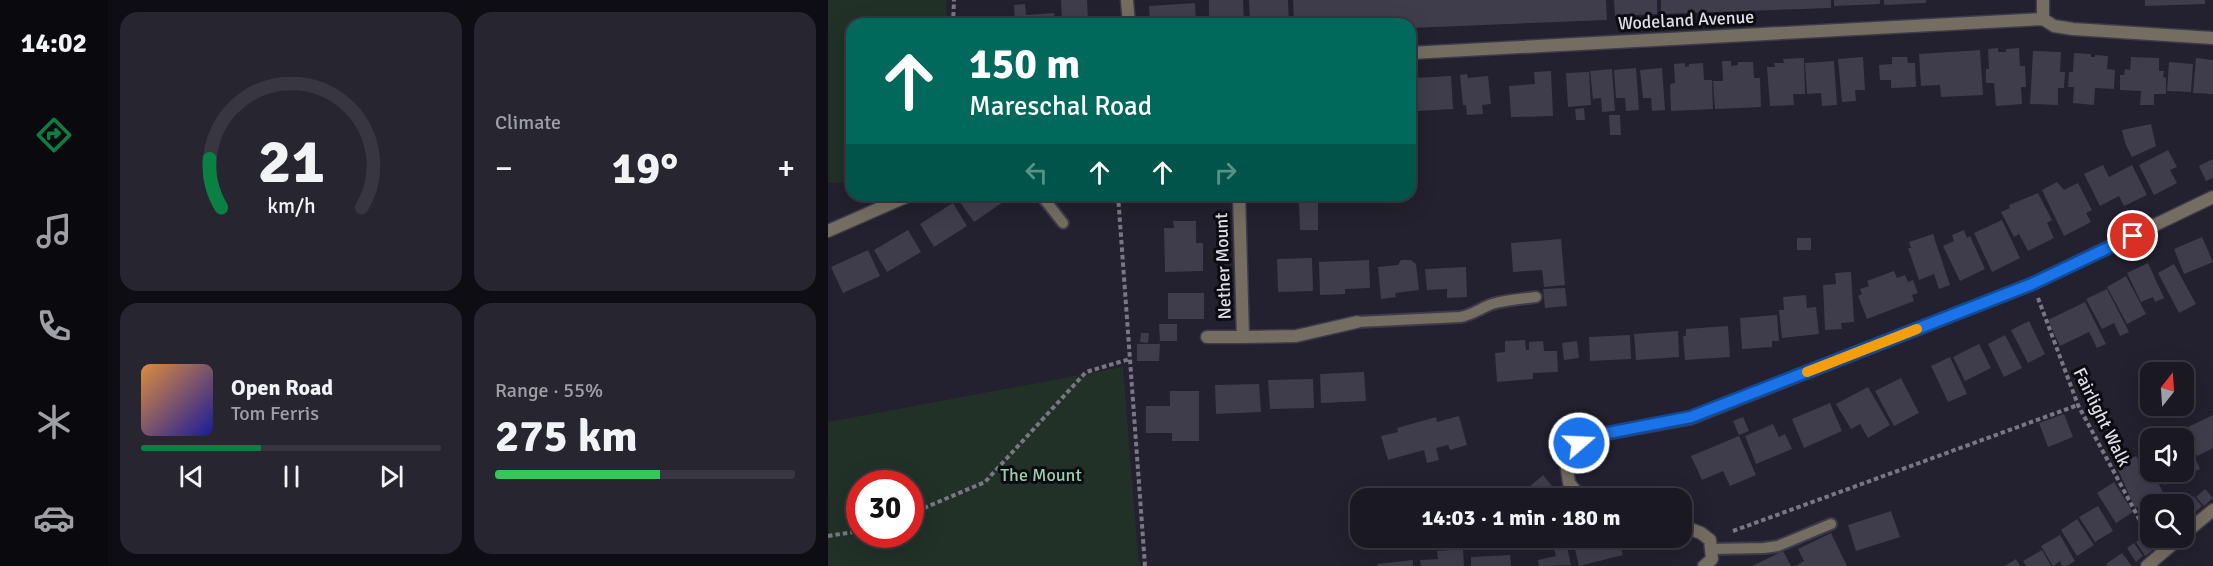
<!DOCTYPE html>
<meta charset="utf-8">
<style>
body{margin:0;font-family:Signika,sans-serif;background:#272530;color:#f1f3f6;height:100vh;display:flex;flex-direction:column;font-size:22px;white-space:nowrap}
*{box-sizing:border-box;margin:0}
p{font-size:20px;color:#9fa0a6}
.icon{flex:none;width:33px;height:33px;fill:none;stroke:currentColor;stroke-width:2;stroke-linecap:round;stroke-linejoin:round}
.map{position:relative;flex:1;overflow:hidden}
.sheet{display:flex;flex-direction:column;gap:12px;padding:12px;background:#0e0d13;width:720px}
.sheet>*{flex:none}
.guide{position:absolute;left:18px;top:18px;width:570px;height:183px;border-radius:18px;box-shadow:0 6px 24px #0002,0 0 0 2px #383741;background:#00695c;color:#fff;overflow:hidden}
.needle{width:39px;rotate:17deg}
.tools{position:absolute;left:1312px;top:362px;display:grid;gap:12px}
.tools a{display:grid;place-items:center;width:54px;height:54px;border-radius:12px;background:#1a1823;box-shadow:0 6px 24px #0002,0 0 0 2px #383741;font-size:30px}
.speed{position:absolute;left:18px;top:470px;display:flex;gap:12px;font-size:30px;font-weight:700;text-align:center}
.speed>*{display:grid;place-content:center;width:78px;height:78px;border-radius:50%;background:#1a1823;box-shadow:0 6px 24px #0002,0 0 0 2px #383741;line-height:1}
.speed .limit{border:9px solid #d22;background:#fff;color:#111}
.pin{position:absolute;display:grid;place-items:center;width:51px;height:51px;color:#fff;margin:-26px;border:3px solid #fff;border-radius:50%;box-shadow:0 2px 6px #0007}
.me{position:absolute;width:66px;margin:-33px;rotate:71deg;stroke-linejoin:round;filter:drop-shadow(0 0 4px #0008)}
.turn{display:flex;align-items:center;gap:21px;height:126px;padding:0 24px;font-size:27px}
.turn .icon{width:78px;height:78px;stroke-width:2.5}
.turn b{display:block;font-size:42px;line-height:51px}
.lanes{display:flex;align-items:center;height:57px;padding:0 24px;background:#0003;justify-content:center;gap:30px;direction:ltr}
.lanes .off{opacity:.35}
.big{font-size:45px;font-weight:700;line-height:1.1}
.sheet .widget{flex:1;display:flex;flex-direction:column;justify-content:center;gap:9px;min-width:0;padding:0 21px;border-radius:18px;background:#272530}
.sheet .dial{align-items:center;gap:0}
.dial svg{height:156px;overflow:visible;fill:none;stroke:#383741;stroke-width:7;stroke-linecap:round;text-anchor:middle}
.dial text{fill:#f1f3f6;stroke:none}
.song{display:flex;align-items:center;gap:18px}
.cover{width:72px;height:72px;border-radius:9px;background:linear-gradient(135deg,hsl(30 70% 55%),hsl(240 70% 35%))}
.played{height:6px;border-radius:3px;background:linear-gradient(90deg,#0b8043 40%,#383741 40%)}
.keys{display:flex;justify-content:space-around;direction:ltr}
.heat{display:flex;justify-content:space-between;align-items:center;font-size:33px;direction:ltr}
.charge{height:9px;border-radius:4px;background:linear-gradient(90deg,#34c759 55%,#383741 0)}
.sheet .tiles{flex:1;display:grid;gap:12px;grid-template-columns:repeat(2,1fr)}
.trip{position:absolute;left:522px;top:488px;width:342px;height:60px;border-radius:18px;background:#1a1823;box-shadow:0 6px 24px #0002,0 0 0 2px #383741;font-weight:700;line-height:60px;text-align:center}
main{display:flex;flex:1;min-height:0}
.tab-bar{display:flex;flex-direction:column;width:108px;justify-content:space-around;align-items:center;background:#0a0a0e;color:#9fa0a6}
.tab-bar .icon{width:42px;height:42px}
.tab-bar .on{color:#0b8043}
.tab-bar b{font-size:27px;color:#f1f3f6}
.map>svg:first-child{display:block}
.green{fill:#213127;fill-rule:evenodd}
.building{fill:#3f3c4c}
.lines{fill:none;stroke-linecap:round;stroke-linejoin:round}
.lane-casing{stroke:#3d3b49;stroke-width:14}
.street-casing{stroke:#3d3b49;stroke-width:15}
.path{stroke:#797784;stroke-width:4;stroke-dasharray:4.5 3;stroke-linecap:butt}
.lane{stroke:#746d61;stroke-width:10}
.street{stroke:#746d61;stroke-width:12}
.route-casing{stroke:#114b97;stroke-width:15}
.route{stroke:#1a73e8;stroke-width:10}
.slow{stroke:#f59e0b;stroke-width:10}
.labels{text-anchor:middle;stroke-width:6;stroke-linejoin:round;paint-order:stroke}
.street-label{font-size:18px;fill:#dfdee8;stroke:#0c0b11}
.park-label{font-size:18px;fill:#99ceac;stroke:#0c0b11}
</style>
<main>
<nav class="tab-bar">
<b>14:02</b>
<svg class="icon on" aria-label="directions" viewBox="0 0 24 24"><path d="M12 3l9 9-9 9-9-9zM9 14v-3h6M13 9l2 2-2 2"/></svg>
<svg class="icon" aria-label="music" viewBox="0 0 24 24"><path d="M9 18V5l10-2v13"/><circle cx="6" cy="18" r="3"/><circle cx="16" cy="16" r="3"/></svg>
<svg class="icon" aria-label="phone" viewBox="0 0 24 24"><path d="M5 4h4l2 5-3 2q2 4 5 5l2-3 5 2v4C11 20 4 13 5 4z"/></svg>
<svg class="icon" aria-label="climate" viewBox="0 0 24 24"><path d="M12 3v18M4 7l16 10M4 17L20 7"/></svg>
<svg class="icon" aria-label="car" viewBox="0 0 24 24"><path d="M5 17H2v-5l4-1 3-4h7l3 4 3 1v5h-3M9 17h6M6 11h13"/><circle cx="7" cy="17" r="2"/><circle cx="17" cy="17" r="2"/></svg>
</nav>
<section class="sheet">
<div class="tiles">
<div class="widget dial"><svg viewBox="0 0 100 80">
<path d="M14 69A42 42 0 1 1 86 69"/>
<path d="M14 69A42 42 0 0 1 8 44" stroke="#0b8043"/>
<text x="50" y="56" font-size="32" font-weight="700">21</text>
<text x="50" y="72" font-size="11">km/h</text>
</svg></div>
<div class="widget"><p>Climate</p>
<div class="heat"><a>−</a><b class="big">19°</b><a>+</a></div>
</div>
<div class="widget">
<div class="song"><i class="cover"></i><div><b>Open Road</b><p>Tom Ferris</p></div></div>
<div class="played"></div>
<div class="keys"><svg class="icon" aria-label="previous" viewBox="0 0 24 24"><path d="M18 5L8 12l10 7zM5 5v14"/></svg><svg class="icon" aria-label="pause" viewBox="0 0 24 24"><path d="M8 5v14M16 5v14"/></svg><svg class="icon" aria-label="next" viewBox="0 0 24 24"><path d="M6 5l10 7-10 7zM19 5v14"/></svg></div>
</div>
<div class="widget"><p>Range · 55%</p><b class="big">275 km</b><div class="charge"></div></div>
</div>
</section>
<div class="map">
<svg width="1385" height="566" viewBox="0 0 1385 566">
<rect width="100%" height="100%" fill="#23202f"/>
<path class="green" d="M0 0H118L119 18 114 24H24V182L0 183Z
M295 367 311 566H0V422ZM32 483H82V534H32Z"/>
<path class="building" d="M233 0H259L260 18 234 20Z
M381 0H415L416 24H381Z
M421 0H460L461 24H422Z
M465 0H778L779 20 582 28V24H466Z
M786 0H829V14L787 16Z
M833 0H1003V8L833 14Z
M1006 0H1052V4L1006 6Z
M1056 0H1098V3L1056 5Z
M1317 0H1377V4L1317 6Z
M367 3 368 24H322L321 6Z
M197 4 198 15 226 13 227 24H187L186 5Z
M158 20 159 24H136V22Z
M1170 48V52H1178V49L1191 48 1192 66H1197L1198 87H1193L1194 104 1168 106 1166 83H1158V69H1161L1160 49Z
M1152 50 1155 95 1113 97 1112 85 1093 86 1091 54Z
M1205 51 1233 52 1232 72H1237L1236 88H1230V105L1202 104Z
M1246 53 1263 54V57H1267V55L1280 56 1279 69 1287 70 1286 89 1267 88 1266 105 1245 103 1246 87H1240L1241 72H1245Z
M1035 57 1037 90H1027L1028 101 1014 102 1010 59Z
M1064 57H1079L1080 63H1087L1088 87 1063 88V80H1052L1051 65 1064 64Z
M1303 57 1331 58V71H1336L1335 77 1338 78V94H1326V105H1312L1313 91 1292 90V75H1296L1297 69 1302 70Z
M976 58 977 94H965L966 105 942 106 939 67H947L946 63H956L955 59Z
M1368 58 1385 60V94L1365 93Z
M894 61H903V66L910 65V62H925L926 78H932L933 107 887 109 885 81H895Z
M1006 61 1009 105 994 106 993 93 979 94 977 63Z
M1341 62 1365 64 1363 92 1339 91Z
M857 63V67L861 66V64L875 63 876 80H884L885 109 843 111 842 84 847 83 846 64Z
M808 68 811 110 798 111 797 98H788L786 70Z
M834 68 837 110 824 111 823 98H815L812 70Z
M784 69 787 111 774 112 773 98 765 99 762 71Z
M723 71 725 116 683 117 681 86 707 84 706 72Z
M761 72 763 105 740 107 738 73Z
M639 74 640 78 660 76 663 104 654 105 655 114 639 115 638 105H635L632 75Z
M623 76 625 109 588 111 586 78Z
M756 108 757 120H748L747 109Z
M781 115H792L793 135H782Z
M1323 124 1328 146 1304 157 1297 143 1294 130Z
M1340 150 1349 167 1342 170 1349 183 1326 195 1311 165Z
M1385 159V178L1378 181 1371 166Z
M1275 165 1281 177 1304 165 1319 195 1296 206 1291 196 1272 206 1256 174Z
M1229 182 1236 190 1250 183 1264 210 1258 213 1263 222 1236 236 1214 190Z
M1210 193 1224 220 1219 223 1226 238 1200 251 1191 234 1186 237 1173 212 1182 208 1181 205Z
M134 195H170L175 202 146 222 129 198Z
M448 195H464V200L449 201Z
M490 202V230H472L471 203Z
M125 203 139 226 106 247 92 224Z
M1174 220 1192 258 1164 272 1146 233Z
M345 221H368V243H375V271L337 272 336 228H346Z
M80 230 93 252 59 272 46 250Z
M1136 230 1139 238 1142 236 1157 269 1132 281 1115 246 1126 241 1124 235Z
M1105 234 1122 285 1111 289 1106 274 1091 280 1080 248H1083L1081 242Z
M1374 237 1385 262 1356 274 1346 249Z
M969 238H983V250H969Z
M733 239 737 285 716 287 714 270 685 272 683 243Z
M40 250 52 276 15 293 3 267Z
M484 258 485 291 450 292 449 259Z
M541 260 542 288 517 289V294L492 295 491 262Z
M573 260H583L588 264 591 290 567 293 568 297 553 299 550 267 570 265Z
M1320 263 1336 298 1327 302 1325 297 1313 302 1299 273Z
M1346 264 1368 304 1351 313 1330 273Z
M638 267 639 297 619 298V289L599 290 597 269Z
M1066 271 1069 278 1077 275 1080 282 1085 280 1090 293 1084 295 1086 301 1039 319 1030 296 1034 294 1032 289 1041 286 1039 281Z
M1023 272 1026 322 1013 323 1014 329 997 330 995 285 1008 284 1007 273Z
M1298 276 1318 314 1299 324 1279 287Z
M737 288 739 306 717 308 715 289Z
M1279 289 1301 332 1292 336 1286 323 1274 329 1258 299Z
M340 293H376V319H340Z
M978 295 979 308 988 307 991 334 954 338 951 310H956L955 297Z
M1257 302 1278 344 1269 348 1261 332 1232 346 1220 320Z
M949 315 951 341H944V347L914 349 912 318Z
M1201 321 1217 354 1200 363 1183 330Z
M331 324H349V341H332Z
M900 326 902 357 857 360 855 336H858V329Z
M850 331 851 357 808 360 806 334Z
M313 333H321L320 343 312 342Z
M802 335 803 359 762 361 761 337Z
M1177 335 1194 368 1176 377 1160 344Z
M697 340 698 350H701V342L715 341 716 351H729L730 372 705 373V379L669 382 667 353 677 352V341Z
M749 341 751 358 736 360 734 343Z
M309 344H332L331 361H309Z
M1151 344 1163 368 1137 381 1125 357Z
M1122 357 1139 394 1120 402 1103 366Z
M536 372 538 401 493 403 492 374Z
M1073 378 1091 413 1066 426 1047 391Z
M485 379 486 408 442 409 440 380Z
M431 384 433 412 388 414 387 385Z
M1040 387 1062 425 1040 438 1032 424 1023 429 1008 404Z
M342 391H371V441H344V433H318V406H342Z
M1002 403 1014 431 976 448 964 419Z
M1236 414 1245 437 1220 447 1211 423Z
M1385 415V448L1369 456 1356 429Z
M631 416 639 445 622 450 620 445 608 448 611 460 599 463 596 450 560 460 553 436 570 432 569 428 608 417 609 422Z
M915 417 921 431 911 435 905 421Z
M945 424 951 437 957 434 964 449 928 464 917 436Z
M1356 433 1372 469 1336 485 1330 471H1356V438H1345Z
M911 436 928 475 902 486 895 471 874 480 863 456Z
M1308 456 1312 463 1320 459 1323 471H1325L1336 495 1307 508 1288 465Z
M715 475 724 486 709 498 700 488Z
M1286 482 1305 512 1288 523 1269 493Z
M1377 489 1385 498 1376 506 1368 497Z
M1365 496 1374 506 1362 517 1356 510V503Z
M1270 506 1285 531 1267 542 1251 517Z
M1063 511 1072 537 1028 551 1020 525Z
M1249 519 1266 545 1249 556 1233 530Z
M1003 533 1019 566H967L976 561 970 549Z
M1232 535 1247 561 1239 566H1234L1232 561 1225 566 1213 546Z
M778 537H790L795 555 751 566 746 545Z
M1315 537 1324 551 1317 556 1308 542Z
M737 538 743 565 711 566 710 560 728 556 724 541Z
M1306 543 1315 556 1308 562 1299 548Z
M635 549 636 566H593L592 560 610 559 609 551Z
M1214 550 1223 566H1198L1195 561Z
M955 551 963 566H924Z
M1294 553 1304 566H1280L1278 564Z
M682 555 683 566H643V557Z
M1188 559 1192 566H1177Z
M585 560V566H550L549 564Z"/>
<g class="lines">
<defs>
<path id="lane" d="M213 195 235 223
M529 322 632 317C644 315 653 308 664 304 678 300 693 299 708 297
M884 549 936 548 950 546 1003 524"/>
<path id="street" d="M299 0 301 24
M1215 19V0
M582 53 1215 19 1226 26 1245 29 1385 38
M411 195 415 337 468 336 529 322
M0 231 82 195
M379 337H415
M761 498 751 495 741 483 739 469 745 449 759 437 863 418 1204 284 1385 197
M854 526 873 533 882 540 884 559 876 566
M1356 534 1385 510
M1319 566 1353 537"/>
</defs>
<use href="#lane" class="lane-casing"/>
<use href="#street" class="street-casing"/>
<path class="path" d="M125 24 126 0
M290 195 317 566
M1210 298 1250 405 1323 541
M82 514 157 482 258 372 302 359
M905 531 1250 405
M0 536 32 531"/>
<use href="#lane" class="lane"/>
<use href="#street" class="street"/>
</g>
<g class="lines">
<defs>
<path id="route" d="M751 443 759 437 863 417 1204 284 1305 236"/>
</defs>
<use href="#route" class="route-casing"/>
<use href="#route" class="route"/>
<path class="slow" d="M979 372 1089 329"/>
</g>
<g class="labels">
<g class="street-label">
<text transform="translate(858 20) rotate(-3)" y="6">Wodeland Avenue</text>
<text transform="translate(395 266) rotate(-92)" y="6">Nether Mount</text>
<text transform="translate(1274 417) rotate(64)" y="6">Fairlight Walk</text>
</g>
<g class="park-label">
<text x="213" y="481">The Mount</text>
</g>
</g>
</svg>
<div class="tools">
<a><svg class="needle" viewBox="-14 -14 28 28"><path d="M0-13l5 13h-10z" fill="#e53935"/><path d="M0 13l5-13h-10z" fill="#9fa0a6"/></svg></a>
<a><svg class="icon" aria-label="sound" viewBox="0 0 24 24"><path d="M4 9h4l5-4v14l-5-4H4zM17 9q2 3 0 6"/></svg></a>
<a><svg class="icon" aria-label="search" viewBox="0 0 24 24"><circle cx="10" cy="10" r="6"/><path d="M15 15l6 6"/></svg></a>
</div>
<div class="speed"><div class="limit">30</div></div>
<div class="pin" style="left:1305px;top:236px;background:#d93025"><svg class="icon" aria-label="arrive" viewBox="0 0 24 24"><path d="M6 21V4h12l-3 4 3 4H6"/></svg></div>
<svg class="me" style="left:751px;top:443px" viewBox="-20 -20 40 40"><circle r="17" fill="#1a73e8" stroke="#fff" stroke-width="3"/><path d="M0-11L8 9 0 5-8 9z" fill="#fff"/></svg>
<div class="trip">14:03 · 1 min · 180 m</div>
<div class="guide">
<div class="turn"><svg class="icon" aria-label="ahead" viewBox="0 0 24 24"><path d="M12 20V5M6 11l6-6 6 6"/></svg><div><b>150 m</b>Mareschal Road</div></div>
<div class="lanes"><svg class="icon off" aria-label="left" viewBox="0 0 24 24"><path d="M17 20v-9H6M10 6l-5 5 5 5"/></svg><svg class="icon" aria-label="ahead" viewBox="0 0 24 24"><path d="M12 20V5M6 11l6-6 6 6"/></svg><svg class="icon" aria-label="ahead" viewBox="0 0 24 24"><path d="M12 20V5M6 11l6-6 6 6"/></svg><svg class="icon off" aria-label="right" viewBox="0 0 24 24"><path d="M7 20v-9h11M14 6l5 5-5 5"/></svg></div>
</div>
</div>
</main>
